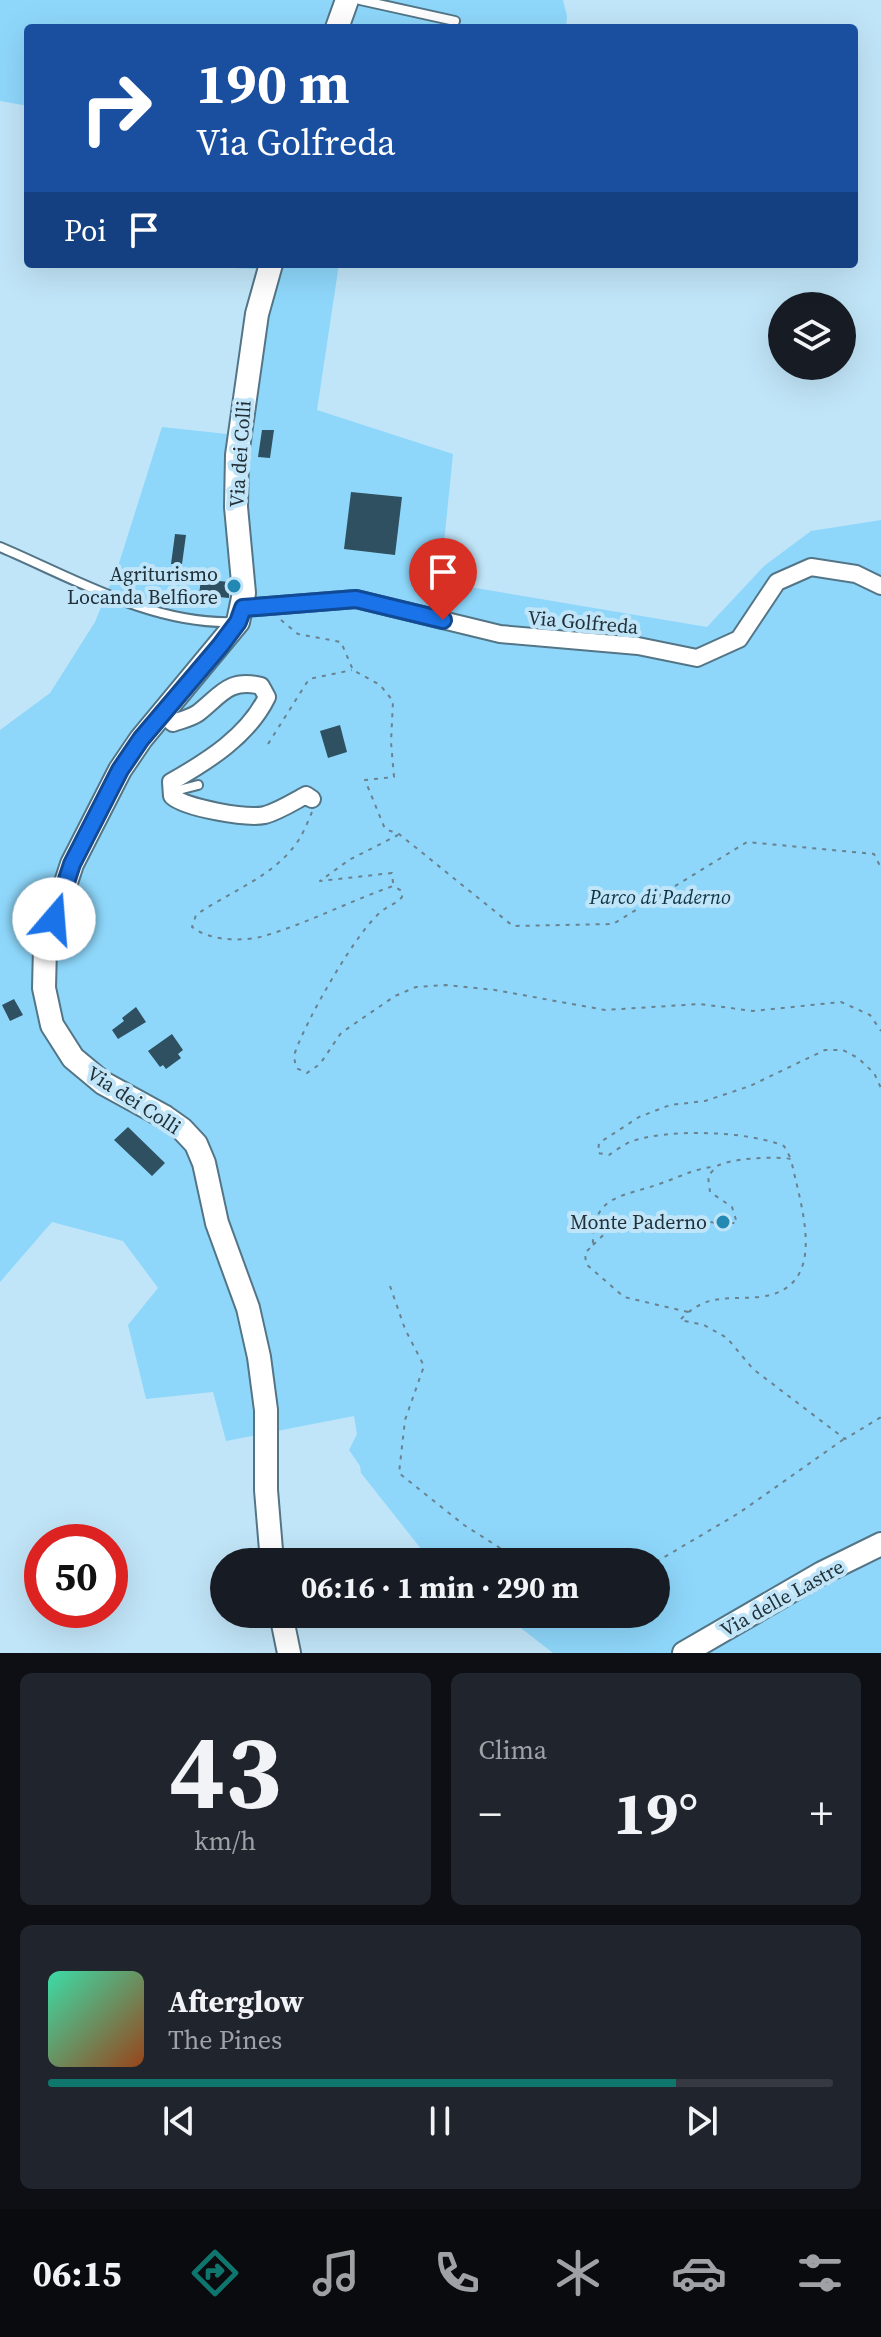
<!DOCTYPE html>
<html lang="it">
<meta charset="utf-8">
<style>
body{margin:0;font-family:"Source Serif 4",serif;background:#20242c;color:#f1f3f6;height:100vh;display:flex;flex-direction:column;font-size:30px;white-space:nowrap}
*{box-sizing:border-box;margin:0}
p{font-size:26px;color:#9ea1a6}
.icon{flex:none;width:44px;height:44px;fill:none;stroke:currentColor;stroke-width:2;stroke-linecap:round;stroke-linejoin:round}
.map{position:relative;height:1653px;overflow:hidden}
.side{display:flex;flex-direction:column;gap:20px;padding:20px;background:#0d0f14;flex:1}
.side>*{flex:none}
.top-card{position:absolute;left:24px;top:24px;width:834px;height:244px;border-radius:8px;box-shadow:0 8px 32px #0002;background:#1a4fa0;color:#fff;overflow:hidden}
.fabs{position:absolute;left:768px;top:292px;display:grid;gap:16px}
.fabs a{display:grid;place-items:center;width:88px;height:88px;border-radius:50%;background:#171b24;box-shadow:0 8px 32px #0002;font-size:40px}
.speed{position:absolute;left:24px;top:1524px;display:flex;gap:16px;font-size:40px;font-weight:700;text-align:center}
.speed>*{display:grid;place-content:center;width:104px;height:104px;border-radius:50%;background:#171b24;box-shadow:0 8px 32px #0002;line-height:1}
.speed .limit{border:12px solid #d22;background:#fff;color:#111}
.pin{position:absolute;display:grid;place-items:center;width:68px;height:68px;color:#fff;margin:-82px -34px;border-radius:50% 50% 50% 0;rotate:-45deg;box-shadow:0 0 8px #0007}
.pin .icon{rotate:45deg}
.me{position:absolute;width:88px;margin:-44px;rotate:18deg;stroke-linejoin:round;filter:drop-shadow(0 0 6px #0008)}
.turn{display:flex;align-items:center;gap:28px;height:168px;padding:0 40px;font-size:36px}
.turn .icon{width:104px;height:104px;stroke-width:2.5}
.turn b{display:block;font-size:56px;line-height:68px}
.then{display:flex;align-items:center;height:76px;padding:0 40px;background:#0003;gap:16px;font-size:30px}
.big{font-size:60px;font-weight:700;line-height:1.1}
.side .widget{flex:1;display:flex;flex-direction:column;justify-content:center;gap:12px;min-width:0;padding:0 28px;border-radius:12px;background:#20242c}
.side .dial{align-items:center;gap:0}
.dial b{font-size:104px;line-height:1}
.song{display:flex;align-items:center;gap:24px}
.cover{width:96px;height:96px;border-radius:12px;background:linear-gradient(135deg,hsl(160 70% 55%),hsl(20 70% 35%))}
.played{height:8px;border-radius:4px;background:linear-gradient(90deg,#0f766e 80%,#363941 80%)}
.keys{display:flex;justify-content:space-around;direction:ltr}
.heat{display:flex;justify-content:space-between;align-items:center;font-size:44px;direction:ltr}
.side .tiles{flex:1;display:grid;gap:20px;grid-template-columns:1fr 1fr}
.widget:last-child{grid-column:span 2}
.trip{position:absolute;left:210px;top:1548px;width:460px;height:80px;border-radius:40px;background:#171b24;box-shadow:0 8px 32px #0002;font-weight:700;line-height:80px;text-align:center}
.dock{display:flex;height:128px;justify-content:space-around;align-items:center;background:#090b0e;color:#9ea1a6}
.dock .icon{width:56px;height:56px}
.dock .current{color:#0f766e}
.dock b{font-size:36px;color:#f1f3f6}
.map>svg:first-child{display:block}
.green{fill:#8ed7fb}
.building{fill:#2f5060}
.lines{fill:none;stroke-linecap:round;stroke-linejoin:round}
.lane-casing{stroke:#537586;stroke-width:12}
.street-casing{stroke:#537586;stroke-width:20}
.secondary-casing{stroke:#537586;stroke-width:26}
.path{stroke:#6a828f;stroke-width:2;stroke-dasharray:4 6;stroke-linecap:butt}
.lane{stroke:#fff;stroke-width:8}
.street{stroke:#fff;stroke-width:16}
.secondary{stroke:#fff;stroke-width:22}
.route-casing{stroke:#114b97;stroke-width:20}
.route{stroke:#1a73e8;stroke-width:14}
.poi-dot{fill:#2388b2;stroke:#c1e5f8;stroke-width:3}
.labels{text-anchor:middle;stroke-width:8;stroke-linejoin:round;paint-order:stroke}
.street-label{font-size:20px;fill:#223038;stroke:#c1e5f8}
.poi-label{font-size:20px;fill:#223038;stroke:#c1e5f8;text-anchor:end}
.park-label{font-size:20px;font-style:italic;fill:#0c3344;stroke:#c1e5f8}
</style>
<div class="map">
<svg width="881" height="1653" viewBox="0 0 881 1653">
<rect width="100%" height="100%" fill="#c1e5f8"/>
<path class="green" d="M0 0H563L567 16 566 28H28V106L0 101Z
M143 264H339L317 410 453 454 440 582 707 627 764 566 811 531 881 520V1653H553L503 1614H656V1562H442L422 1550 361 1473 360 1466 349 1450 357 1434 354 1416 226 1441 213 1392 146 1399 128 1325 158 1288 123 1241 52 1222 0 1282V730L50 693 95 622 120 560 162 427 227 434 256 269Z"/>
<path class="building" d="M262 430H274L270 458 258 457Z
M351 492 402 497 395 555 344 549Z
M175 534 186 535 182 564H171Z
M201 579 229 582V598L199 595Z
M340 725 347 752 328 758 320 731Z
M14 999 23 1015 10 1021 2 1005Z
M136 1007 146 1022 118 1039 112 1030 124 1021 122 1018Z
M172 1034 183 1050 178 1054 181 1058 166 1069 163 1065 160 1067 148 1051Z
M128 1127 165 1163 152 1176 114 1140Z"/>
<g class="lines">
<defs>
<path id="lane" d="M360 0 455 21
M0 547C73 578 152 625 234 622
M171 792 198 785"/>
<path id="street" d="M243 608 356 599 500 634 638 646 697 658 739 639 777 582 811 567 856 574 881 586
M163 714 173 723C181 720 191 718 198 713 221 695 229 678 261 686L267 697C248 736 208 761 171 782L172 796C185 808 247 819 265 815 279 811 293 802 306 795L312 799"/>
<path id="secondary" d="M337 28 347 0
M271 264 257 314 237 455 236 507 244 593 238 622 141 739 120 770 72 864 45 947 44 988 52 1025 73 1058 103 1083 165 1117 182 1129 196 1144 204 1163 217 1223 248 1308 259 1357 266 1410V1490L272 1562
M281 1614 289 1653
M684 1653 822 1573 881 1544"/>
</defs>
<use href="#lane" class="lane-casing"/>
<use href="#street" class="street-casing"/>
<use href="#secondary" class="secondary-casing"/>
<path class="path" d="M281 620 298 634 341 642 353 670 380 685 393 701 391 742 394 777 365 780 385 829 399 834 513 926 613 924 747 842 874 854 881 868
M268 744 309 679 352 670
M312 812C308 821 304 832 298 841 274 877 230 891 196 915L192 927C210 941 242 942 264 936 308 923 350 901 393 886L402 891V897C396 904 389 905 382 911 357 930 307 1019 296 1050 293 1056 295 1061 296 1068L307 1073 320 1064 341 1033 395 996 416 987 446 985 495 990 605 1010 700 1004 753 1011 841 1002 870 1015 881 1031
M393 883 392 873 320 881 349 860 398 835
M790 1157 784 1146C749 1131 666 1128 630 1142 623 1145 615 1151 609 1155L598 1153 599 1143 639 1117 670 1105 705 1101 750 1086 825 1050H843L858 1058 874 1073 881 1088
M593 1245 621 1218 649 1221 665 1217 686 1222 701 1220 715 1223H737L732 1207 710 1192 708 1176C708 1176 716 1167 717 1166 732 1158 775 1156 791 1159 800 1205 832 1289 759 1297 726 1300 706 1293 680 1320L704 1325 727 1338 753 1369 845 1439 881 1417
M390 1286 405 1329 424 1366 405 1420 399 1473 464 1525 522 1562
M688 1312 624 1297 586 1264 585 1253 593 1245C591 1193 625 1197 662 1183 684 1175 692 1170 716 1166
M656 1562 739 1513 844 1439"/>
<use href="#lane" class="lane"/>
<use href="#street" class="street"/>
<use href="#secondary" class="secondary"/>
</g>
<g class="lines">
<defs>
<path id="route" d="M54 919 72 864 120 770 141 739 220 646 238 622 243 608 356 599 443 620"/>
</defs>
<use href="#route" class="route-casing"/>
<use href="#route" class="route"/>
</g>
<g class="poi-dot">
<circle cx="234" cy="586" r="8"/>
<circle cx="723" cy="1222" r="8"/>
</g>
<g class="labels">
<g class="street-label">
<text transform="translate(240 454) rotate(-86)" y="7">Via dei Colli</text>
<text transform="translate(583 622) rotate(5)" y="7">Via Golfreda</text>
<text transform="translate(134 1100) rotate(33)" y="7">Via dei Colli</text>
<text transform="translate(782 1598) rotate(-29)" y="7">Via delle Lastre</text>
</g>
<g class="poi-label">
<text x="218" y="581">Agriturismo<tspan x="218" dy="23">Locanda Belfiore</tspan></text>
<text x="707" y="1229">Monte Paderno</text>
</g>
<g class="park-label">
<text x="660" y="904">Parco di Paderno</text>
</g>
</g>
</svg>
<div class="fabs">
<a><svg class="icon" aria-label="layers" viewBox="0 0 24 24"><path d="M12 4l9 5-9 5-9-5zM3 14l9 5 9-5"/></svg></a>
</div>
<div class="speed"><div class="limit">50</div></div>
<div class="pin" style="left:443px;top:620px;background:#d93025"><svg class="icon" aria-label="arrive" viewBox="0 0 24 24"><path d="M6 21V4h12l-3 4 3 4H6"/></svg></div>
<svg class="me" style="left:54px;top:919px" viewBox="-20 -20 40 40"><circle r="19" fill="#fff"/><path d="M0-13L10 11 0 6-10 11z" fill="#1a73e8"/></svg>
<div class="trip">06:16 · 1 min · 290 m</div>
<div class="top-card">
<div class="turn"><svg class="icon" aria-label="right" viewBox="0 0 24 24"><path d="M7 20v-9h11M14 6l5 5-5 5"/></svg><div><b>190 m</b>Via Golfreda</div></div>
<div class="then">Poi<svg class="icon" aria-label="arrive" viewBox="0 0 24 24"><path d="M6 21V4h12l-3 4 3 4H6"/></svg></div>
</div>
</div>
<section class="side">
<div class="tiles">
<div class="widget dial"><b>43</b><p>km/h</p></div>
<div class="widget"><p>Clima</p>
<div class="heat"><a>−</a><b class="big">19°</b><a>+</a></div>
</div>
<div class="widget">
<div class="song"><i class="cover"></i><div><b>Afterglow</b><p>The Pines</p></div></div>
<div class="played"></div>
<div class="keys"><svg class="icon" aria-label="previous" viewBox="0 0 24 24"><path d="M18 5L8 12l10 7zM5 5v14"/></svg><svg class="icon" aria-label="pause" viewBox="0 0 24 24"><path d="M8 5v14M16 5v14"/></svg><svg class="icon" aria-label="next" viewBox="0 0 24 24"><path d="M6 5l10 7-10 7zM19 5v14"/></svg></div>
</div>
</div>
</section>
<nav class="dock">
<b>06:15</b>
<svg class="icon current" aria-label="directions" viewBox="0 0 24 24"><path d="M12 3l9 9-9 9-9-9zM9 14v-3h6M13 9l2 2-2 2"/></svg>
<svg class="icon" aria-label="music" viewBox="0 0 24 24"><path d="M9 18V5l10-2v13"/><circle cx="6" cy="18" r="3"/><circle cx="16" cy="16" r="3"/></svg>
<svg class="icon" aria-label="phone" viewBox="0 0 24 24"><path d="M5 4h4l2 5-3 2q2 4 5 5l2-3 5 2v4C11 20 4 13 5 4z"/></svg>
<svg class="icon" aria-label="climate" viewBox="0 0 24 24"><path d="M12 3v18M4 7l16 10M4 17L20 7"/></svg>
<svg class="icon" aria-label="car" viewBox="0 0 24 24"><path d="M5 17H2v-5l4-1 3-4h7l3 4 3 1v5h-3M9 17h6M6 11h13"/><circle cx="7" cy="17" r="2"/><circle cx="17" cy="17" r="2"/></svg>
<svg class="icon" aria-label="filters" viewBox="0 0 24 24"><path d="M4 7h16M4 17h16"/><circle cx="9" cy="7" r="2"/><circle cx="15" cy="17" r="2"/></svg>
</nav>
